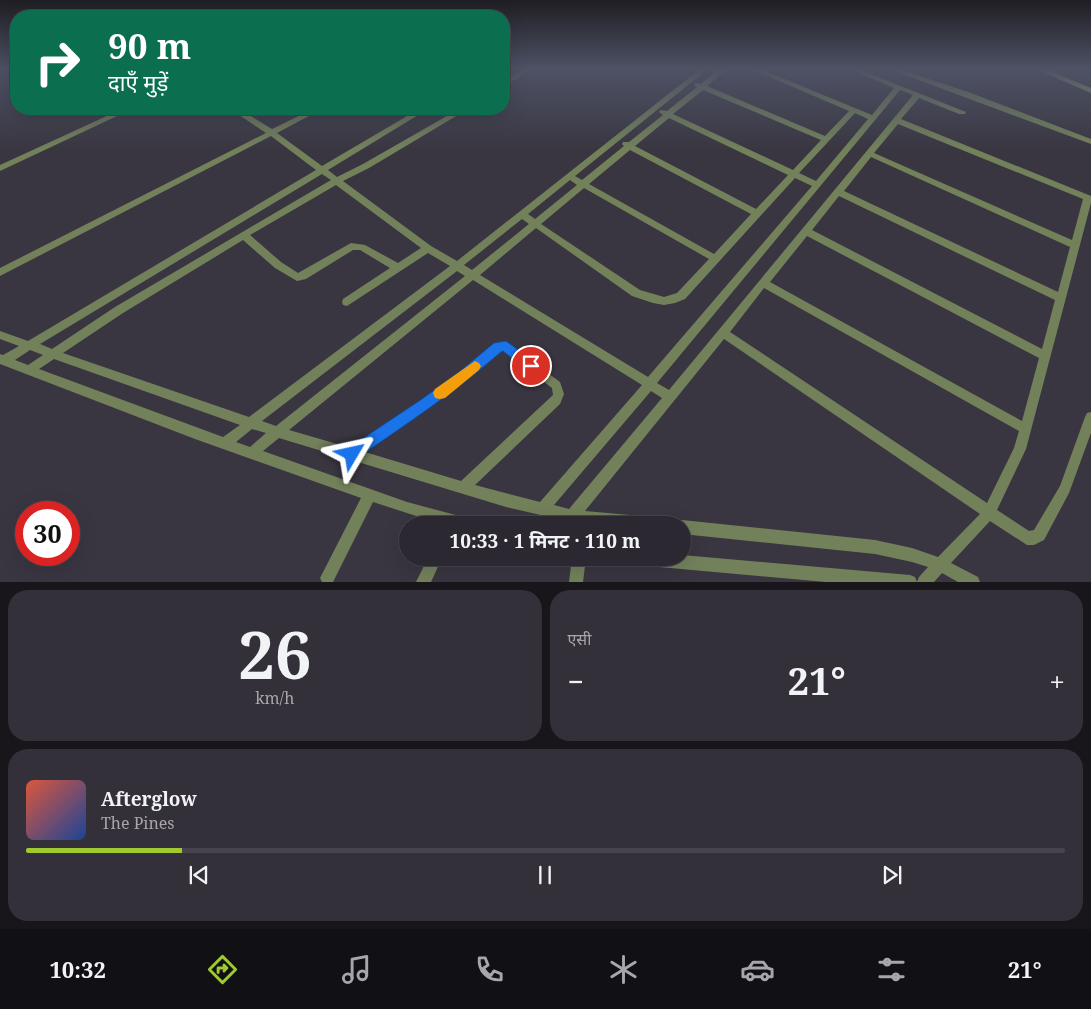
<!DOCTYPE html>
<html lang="hi">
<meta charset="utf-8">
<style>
body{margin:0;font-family:"Noto Serif","Noto Sans Devanagari",serif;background:#333039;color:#f1f3f6;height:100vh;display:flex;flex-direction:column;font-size:19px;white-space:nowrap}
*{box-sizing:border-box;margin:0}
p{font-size:16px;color:#a6a6ab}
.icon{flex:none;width:28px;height:28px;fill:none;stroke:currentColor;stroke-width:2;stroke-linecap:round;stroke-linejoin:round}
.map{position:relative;height:582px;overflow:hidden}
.details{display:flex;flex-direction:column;gap:8px;padding:8px;background:#18161b;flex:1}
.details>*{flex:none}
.hud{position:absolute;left:10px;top:10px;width:500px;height:105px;border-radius:20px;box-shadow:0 5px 20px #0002,0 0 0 1px #47444d;background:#0b6e4f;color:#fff;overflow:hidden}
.speed{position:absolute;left:15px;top:501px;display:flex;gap:10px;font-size:25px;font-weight:700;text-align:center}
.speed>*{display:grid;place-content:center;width:65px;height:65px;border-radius:50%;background:#2b2831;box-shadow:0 5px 20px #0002,0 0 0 1px #47444d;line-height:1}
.speed .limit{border:8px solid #d22;background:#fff;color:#111}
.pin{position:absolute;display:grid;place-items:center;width:42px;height:42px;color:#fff;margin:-21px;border:2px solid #fff;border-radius:50%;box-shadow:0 1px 5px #0007}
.me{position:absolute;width:55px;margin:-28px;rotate:54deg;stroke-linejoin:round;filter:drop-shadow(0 0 4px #0008)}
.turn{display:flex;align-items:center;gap:18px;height:105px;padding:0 15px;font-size:22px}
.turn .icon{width:65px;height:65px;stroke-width:2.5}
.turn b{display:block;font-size:35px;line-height:42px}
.big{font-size:38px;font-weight:700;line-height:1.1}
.details .widget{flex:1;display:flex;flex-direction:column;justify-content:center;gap:8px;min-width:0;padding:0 18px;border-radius:20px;background:#333039}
.details .dial{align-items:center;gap:0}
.dial b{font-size:65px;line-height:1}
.song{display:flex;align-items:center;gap:15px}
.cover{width:60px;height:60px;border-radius:8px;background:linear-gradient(135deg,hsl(10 70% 55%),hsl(220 70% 35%))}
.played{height:5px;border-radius:2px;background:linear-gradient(90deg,#9fca2d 15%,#47444d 15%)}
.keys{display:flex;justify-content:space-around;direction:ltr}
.heat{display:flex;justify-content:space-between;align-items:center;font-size:28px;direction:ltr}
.details .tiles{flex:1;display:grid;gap:8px;grid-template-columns:1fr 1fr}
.widget:last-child{grid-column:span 2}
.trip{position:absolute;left:399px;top:516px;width:292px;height:50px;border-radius:25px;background:#2b2831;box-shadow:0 5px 20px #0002,0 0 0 1px #47444d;font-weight:700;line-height:50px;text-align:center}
.tabs{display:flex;height:80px;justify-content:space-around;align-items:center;background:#111014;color:#a6a6ab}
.tabs .icon{width:35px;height:35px}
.tabs .active{color:#9fca2d}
.tabs b{font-size:22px;color:#f1f3f6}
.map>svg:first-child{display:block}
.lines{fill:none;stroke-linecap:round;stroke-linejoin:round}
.street{fill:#73815b;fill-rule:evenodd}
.secondary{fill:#94a96c;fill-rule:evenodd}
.route{fill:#1a73e8;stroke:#114b97}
.slow{fill:#f59e0b}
</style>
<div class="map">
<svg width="1091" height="582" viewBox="0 0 1091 582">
<rect width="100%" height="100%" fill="#393641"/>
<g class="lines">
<path class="street" d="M525 69H533L504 86V81Z
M700 69H708L575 176 582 180 624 146 622 144 623 142H629L663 115 659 112 660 110 667 111 697 87 694 85 695 83 701 84 719 69H727L707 86 825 136 849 111 751 69H760L872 115 894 88 849 69H858L966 112 965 114H959L919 98 901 119 1091 196V203L1026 449 997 510 1029 531 1034 530 1060 486 1085 417 1087 413 1091 412V433L1069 493 1044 540 1034 545H1027L990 521 951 563 978 577 980 582H958L942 573 934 582H917L919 577 928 567 912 562 875 554 682 534V525H676L677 522 682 520 875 540 912 548 938 557 980 514 724 339 585 511 663 518 668 520 670 525H597L575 523 574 525H560L562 520 506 507 279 438 263 451 407 502 467 518 472 520 474 525H444L373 502 333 582H322L320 578 361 498 195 439 0 364V354L3 355 19 346 0 339V331L28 341 316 170 271 136 0 276V268L266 133 230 109H239L272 129 313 109H322L277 133 322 166 419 109H428L328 170 337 177 363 164 459 109H468L369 168 343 181 431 246 457 261ZM703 90 821 140 793 170 673 114ZM900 90 913 95 669 390 657 383ZM855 113 868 119 816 181 799 173ZM669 118 788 175 756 209 635 146ZM898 124 1083 199 1072 240 874 153ZM630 150 751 214 714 254 589 184ZM871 157 1070 247 1058 292 844 191ZM322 174 331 180 115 307 52 349 40 344ZM795 178 812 186 648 377 480 275 536 228 632 296 653 303 664 305 675 303 685 299ZM570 180 577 185 535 219 528 214ZM336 185 421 248 398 263 365 245 351 243 298 273 281 262 250 235ZM584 188 709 259 677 293 664 297 640 290 541 224ZM839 196 1055 300 1042 349 812 230ZM522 219 529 224 472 270 464 265ZM807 236 1039 358 1022 421 770 282ZM243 240 275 268 297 281 306 279 353 250H360L390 268 343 299 342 302 343 305 347 306 428 253 450 266 249 417 63 353 123 313ZM457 271 465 276 276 426 262 421ZM473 280 642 385 540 502 475 485 560 404 564 394 560 382 506 342 494 344 460 373 422 400 351 448 289 430ZM764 288 1019 431 1014 448 987 503 730 332ZM30 350 43 355 28 365 15 360ZM501 351H504L552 388 553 395 461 481 365 452C412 420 458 388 501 351ZM54 359 240 425 223 437 39 369ZM651 391 662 398 569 509 554 505ZM252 429 266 433 250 447 236 442Z
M889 69H899L971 93 1091 139V144Z
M122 109H132L0 171V165Z
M682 555 910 575 915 577 917 582H826L637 565 632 563 630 558H682Z
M428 558H442L431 582H416Z
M572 558H586L583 582H569Z"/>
<path class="secondary" d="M1036 69H1045L1091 88V93Z"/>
</g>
<linearGradient id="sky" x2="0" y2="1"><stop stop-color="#1f1e24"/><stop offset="0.46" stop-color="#4e5265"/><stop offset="1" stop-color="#4e5265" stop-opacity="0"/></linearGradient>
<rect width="1091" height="150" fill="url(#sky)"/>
<path class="route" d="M506 341 535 362 537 366 535 370 531 371 526 370 503 351 501 352C456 391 407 424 357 458L352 460 347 458 345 454 347 449 422 399 459 372 494 343Z"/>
<path class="slow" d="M475 361 479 363 481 366 479 370 445 398 440 399 435 398 433 393 435 389Z"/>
</svg>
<div class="speed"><div class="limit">30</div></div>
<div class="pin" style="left:531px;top:366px;background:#d93025"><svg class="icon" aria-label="arrive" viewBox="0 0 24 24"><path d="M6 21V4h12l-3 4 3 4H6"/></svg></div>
<svg class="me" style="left:352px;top:454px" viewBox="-20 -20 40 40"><path d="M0-17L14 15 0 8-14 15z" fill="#1a73e8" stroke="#fff" stroke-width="4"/></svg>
<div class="trip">10:33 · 1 मिनट · 110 m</div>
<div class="hud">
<div class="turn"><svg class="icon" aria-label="right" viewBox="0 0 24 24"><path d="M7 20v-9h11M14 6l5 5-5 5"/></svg><div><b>90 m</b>दाएँ मुड़ें</div></div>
</div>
</div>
<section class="details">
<div class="tiles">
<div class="widget dial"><b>26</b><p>km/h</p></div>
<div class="widget"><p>एसी</p>
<div class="heat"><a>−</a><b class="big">21°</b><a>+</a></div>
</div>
<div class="widget">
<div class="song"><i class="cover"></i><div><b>Afterglow</b><p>The Pines</p></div></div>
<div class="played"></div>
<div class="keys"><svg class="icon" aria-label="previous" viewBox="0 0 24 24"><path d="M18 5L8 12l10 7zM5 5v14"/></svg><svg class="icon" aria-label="pause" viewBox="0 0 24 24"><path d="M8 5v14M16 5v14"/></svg><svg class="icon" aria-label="next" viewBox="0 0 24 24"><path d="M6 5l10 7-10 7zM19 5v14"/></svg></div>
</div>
</div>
</section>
<nav class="tabs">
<b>10:32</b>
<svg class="icon active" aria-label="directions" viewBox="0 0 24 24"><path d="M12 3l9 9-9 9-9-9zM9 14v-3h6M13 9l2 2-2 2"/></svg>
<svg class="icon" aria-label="music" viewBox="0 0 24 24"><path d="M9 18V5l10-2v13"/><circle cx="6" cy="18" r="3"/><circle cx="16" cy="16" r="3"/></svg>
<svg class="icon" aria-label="phone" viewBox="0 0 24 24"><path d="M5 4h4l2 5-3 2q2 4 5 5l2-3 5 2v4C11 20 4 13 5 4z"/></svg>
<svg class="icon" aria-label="climate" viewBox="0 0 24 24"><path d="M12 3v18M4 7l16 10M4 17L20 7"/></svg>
<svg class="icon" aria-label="car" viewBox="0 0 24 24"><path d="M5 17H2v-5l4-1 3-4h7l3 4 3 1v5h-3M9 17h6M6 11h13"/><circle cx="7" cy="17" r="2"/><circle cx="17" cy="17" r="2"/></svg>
<svg class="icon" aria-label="filters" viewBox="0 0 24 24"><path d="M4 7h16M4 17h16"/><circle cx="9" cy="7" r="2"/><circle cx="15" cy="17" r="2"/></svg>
<b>21°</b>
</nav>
